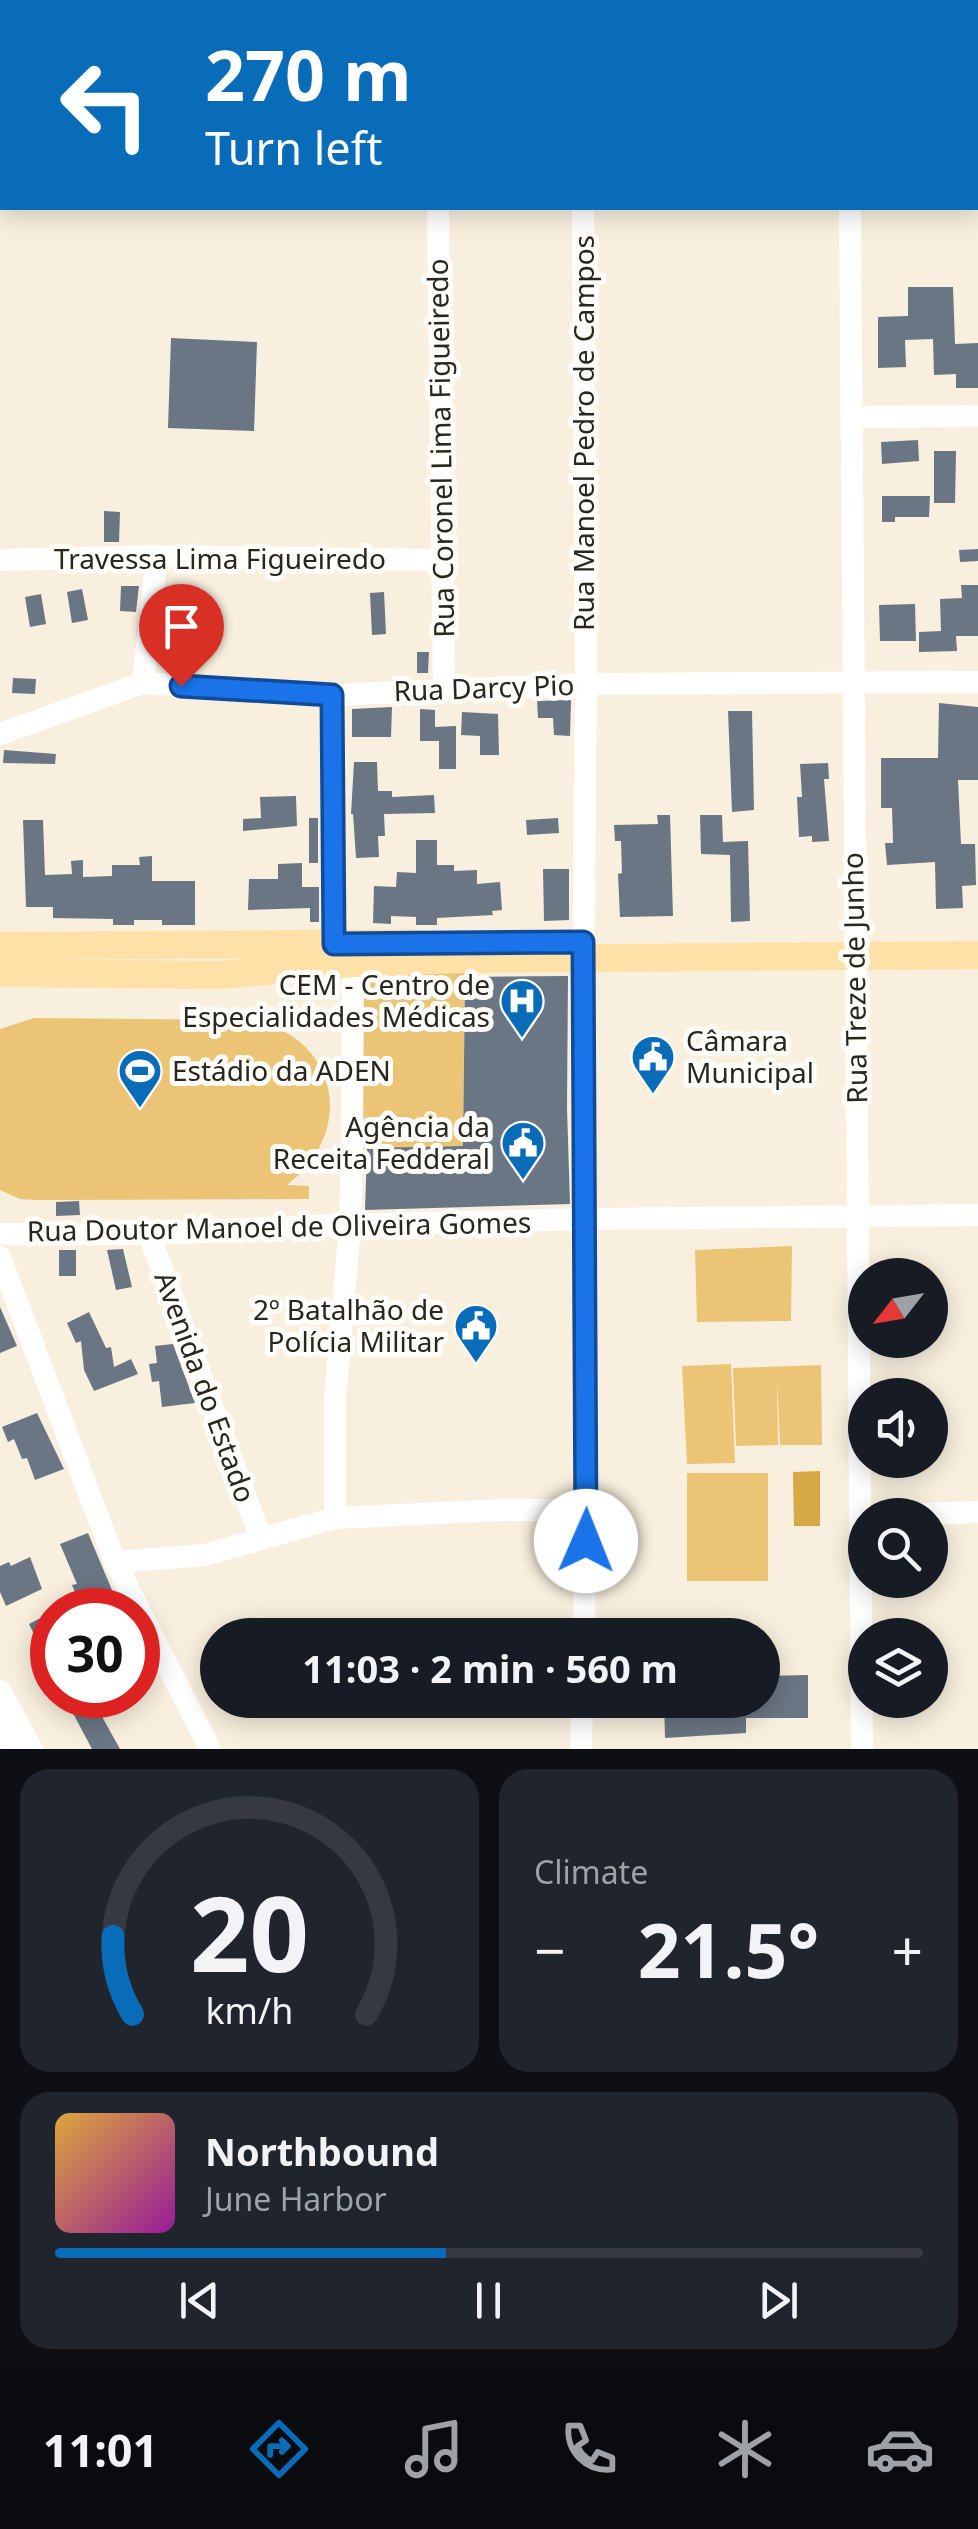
<!DOCTYPE html>
<meta charset="utf-8">
<style>
body{margin:0;font-family:"Noto Sans",sans-serif;background:#20242c;color:#f1f3f6;height:100vh;display:flex;flex-direction:column;font-size:38px;white-space:nowrap}
*{box-sizing:border-box;margin:0}
p{font-size:32px;color:#9ea1a6}
.icon{flex:none;width:55px;height:55px;fill:none;stroke:currentColor;stroke-width:2;stroke-linecap:round;stroke-linejoin:round}
.map{position:relative;height:1749px;overflow:hidden}
.side{display:flex;flex-direction:column;gap:20px;padding:20px;background:#0d0f14;flex:1}
.side>*{flex:none}
.guide{position:absolute;left:0px;top:0px;width:980px;height:210px;box-shadow:0 5px 25px #0003;background:#096cb8;color:#fff;overflow:hidden}
.needle{width:65px;rotate:239deg}
.tools{position:absolute;left:848px;top:1258px;display:grid;gap:20px}
.tools a{display:grid;place-items:center;width:100px;height:100px;border-radius:50%;background:#171b24;box-shadow:0 5px 25px #0003;font-size:50px}
.speed{position:absolute;left:30px;top:1588px;display:flex;gap:20px;font-size:50px;font-weight:700;text-align:center}
.speed>*{display:grid;place-content:center;width:130px;height:130px;border-radius:50%;background:#171b24;box-shadow:0 5px 25px #0003;line-height:1}
.speed .limit{border:15px solid #d22;background:#fff;color:#111}
.pin{position:absolute;display:grid;place-items:center;width:85px;height:85px;color:#fff;margin:-102px -42px;border-radius:50% 50% 50% 0;rotate:-45deg;box-shadow:0 0 10px #0007}
.pin .icon{rotate:45deg}
.me{position:absolute;width:110px;margin:-55px;rotate:1deg;stroke-linejoin:round;filter:drop-shadow(0 0 8px #0008)}
.turn{display:flex;align-items:center;gap:35px;height:210px;padding:0 40px;font-size:45px}
.turn .icon{width:130px;height:130px;stroke-width:2.5}
.turn b{display:block;font-size:70px;line-height:85px}
.big{font-size:75px;font-weight:700;line-height:1.1}
.side .tile{flex:1;display:flex;flex-direction:column;justify-content:center;gap:15px;min-width:0;padding:0 35px;border-radius:30px;background:#20242c}
.side .dial{align-items:center;gap:0}
.dial svg{height:260px;overflow:visible;fill:none;stroke:#363941;stroke-width:7;stroke-linecap:round;text-anchor:middle}
.dial text{fill:#f1f3f6;stroke:none}
.song{display:flex;align-items:center;gap:30px}
.cover{width:120px;height:120px;border-radius:15px;background:linear-gradient(135deg,hsl(40 70% 55%),hsl(300 70% 35%))}
.played{height:10px;border-radius:5px;background:linear-gradient(90deg,#096cb8 45%,#363941 45%)}
.keys{display:flex;justify-content:space-around;direction:ltr}
.heat{display:flex;justify-content:space-between;align-items:center;font-size:55px;direction:ltr}
.side .tiles{flex:1;display:grid;gap:20px;grid-template-columns:1fr 1fr}
.tile:last-child{grid-column:span 2}
.trip{position:absolute;left:200px;top:1618px;width:580px;height:100px;border-radius:50px;background:#171b24;box-shadow:0 5px 25px #0003;font-weight:700;line-height:100px;text-align:center}
.menu{display:flex;height:160px;justify-content:space-around;align-items:center;background:#090b0e;color:#9ea1a6}
.menu .icon{width:70px;height:70px}
.menu .selected{color:#096cb8}
.menu b{font-size:45px;color:#f1f3f6}
.map>svg:first-child{display:block}
.green{fill:#ecc476}
.water{fill:#d7a846}
.building{fill:#6a7683}
.lines{fill:none;stroke-linecap:round;stroke-linejoin:round}
.minor{stroke:#fff;stroke-width:22}
.major{stroke:#fee1a7;stroke-width:28}
.route-casing{stroke:#114b97;stroke-width:25}
.route{stroke:#1a73e8;stroke-width:18}
.labels{text-anchor:middle;stroke-width:10;stroke-linejoin:round;paint-order:stroke}
.street-label{font-size:28px;fill:#29261f;stroke:#fffdf9}
.poi-label{font-size:28px;fill:#29261f;stroke:#fffdf9;text-anchor:end}
</style>
<div class="map">
<svg width="978" height="1749" viewBox="0 0 978 1749">
<rect width="100%" height="100%" fill="#f8efde"/>
<path class="green" d="M465 963 463 1146 359 1149V968Z
M34 1018 253 1020C340 1039 356 1132 287 1185L309 1186V1199L36 1200 20 1199 0 1190V1029Z
M792 1246 791 1321 697 1322 695 1250Z
M731 1364 735 1463 687 1464 682 1366Z
M821 1365 822 1445H780L777 1377 778 1445 736 1446 733 1368Z
M687 1473H768V1581H687Z"/>
<path class="water" d="M820 1471V1526H794L793 1472Z"/>
<path class="building" d="M908 287H953L955 344 978 343V388H956V374L934 375 933 339 905 340 906 367 878 368V317L908 316Z
M171 338 257 342 254 431 168 428Z
M918 440 919 461 882 464 881 442Z
M934 451H956L955 503H934Z
M882 496H930L929 517H895V522H882Z
M104 511 120 512 119 542H104Z
M978 549V561L960 562 959 550Z
M961 585H978V636H956L957 651 919 652V632L941 631 940 599 962 598Z
M121 586H139L136 612 120 611Z
M82 589 88 620 72 623 67 592Z
M384 592 386 634 372 635 370 593Z
M41 594 46 624 30 627 25 597Z
M915 604 916 641H880L879 605Z
M417 652H429L428 673H417Z
M13 678 36 679 35 694 12 693Z
M568 700H571L570 736 554 735 553 718H538L537 701Z
M939 703 978 707V780H958L961 844H975L976 885 962 886 963 908 936 909 935 862 887 865 885 843H893L892 808H881V758H938Z
M392 707 391 737H352V709Z
M420 709 435 710V727L456 726V769H439V741H420Z
M728 711H752L754 810 732 812Z
M462 712 498 714 499 755H480V736L461 735Z
M4 750 56 754 55 764 3 763Z
M354 762H377L378 791H392V797L434 795 435 813 384 814 385 836H378L379 857 356 858 353 814H351Z
M828 763 829 779H824L829 841 812 842V836L799 837 797 797H802L800 764Z
M296 796 297 826 243 831V819L261 818 260 797Z
M657 815H670L673 916 620 917 618 874 622 873 621 841H615L614 825 658 824Z
M700 815H722L723 842 748 841 750 921 731 922 730 855 701 854Z
M309 818H318V863H309Z
M558 818 559 833 527 835 526 820Z
M23 820H43L45 875 72 874 71 861 83 860V877L112 876V865H140L139 857 152 856V881H195V925H162V920H134V925H113V919L53 918V907H26Z
M416 840H437V865H454V871L477 870V884L500 882 502 910 492 911 493 915 437 918V925H416V917L391 916V924L373 923 374 886 396 887 397 872 416 873Z
M302 863V887H319V922H310V908L248 910 249 879H278V864Z
M543 869H569V920L544 921Z
M568 976 567 1108 570 1204 365 1210 367 1148 463 1146 465 977Z
M79 1201 80 1215 56 1216V1202Z
M123 1249 132 1287 116 1290 107 1250Z
M59 1250H76V1276H59Z
M0 1307 17 1346 0 1353Z
M89 1312 106 1348 111 1347 114 1367 131 1359 138 1374 94 1391 84 1370 81 1341 76 1343 67 1323Z
M173 1344 195 1403 162 1407 159 1381 152 1382 149 1364 157 1363 155 1346Z
M37 1413 64 1469 35 1480 27 1458 22 1459 14 1439 8 1442 2 1427Z
M88 1533 112 1590 79 1602 72 1585 77 1584 60 1544Z
M30 1557 42 1589 6 1606 0 1592V1566L9 1562 11 1566Z
M52 1612V1630L36 1638 29 1624Z
M147 1657 155 1674 138 1683V1662Z
M808 1675V1718H746V1733L665 1738 664 1700H762V1676Z
M79 1695H112L95 1704 120 1749H92L67 1702Z"/>
<g class="lines">
<path class="minor" d="M437 0V2
M581 0V2
M848 0V2
M438 208 444 689
M583 208 586 684 582 1107 586 1219 587 1400 584 1635
M850 208 862 1749
M851 417 978 416
M0 560 157 556 441 560
M143 683 157 556
M332 695 334 943
M0 734 143 683 332 695 586 684 978 682
M0 1234H149L311 1226 586 1219 978 1215
M149 1234 261 1539
M0 1257 115 1562 210 1749
M896 1515 978 1512
M335 1518V1400L350 1225 352 1153 353 963
M115 1562 205 1555 335 1518 501 1510H587
M0 1691 32 1749
M0 1725 13 1749
M581 1749 582 1700"/>
<path class="major" d="M0 946 412 943
M0 973 222 975 353 963 466 959 978 955"/>
</g>
<g class="lines">
<defs>
<path id="route" d="M181 686 332 695 334 944 583 942 586 1541"/>
</defs>
<use href="#route" class="route-casing"/>
<use href="#route" class="route"/>
</g>
<defs>
<symbol id="hospital-pin" viewBox="-11 -11 22 30"><path d="M0 17L-7.5 6A9.5 9.5 0 1 1 7.5 6Z" fill="#096cb8" stroke="#fffdf9"/><path d="M-5-5h3v3.5h4V-5h3V5h-3V1.5h-4V5h-3Z" fill="#fff"/></symbol>
<symbol id="civic-pin" viewBox="-11 -11 22 30"><path d="M0 17L-7.5 6A9.5 9.5 0 1 1 7.5 6Z" fill="#096cb8" stroke="#fffdf9"/><path d="M-.6-6.5H3V-4.5H.6V-3L4-1V1h2V6H-6V1h2V-1L-.6-3ZM-1.2 2.5V6h2.4V2.5Z" fill="#fff"/></symbol>
<symbol id="stadium-pin" viewBox="-11 -11 22 30"><path d="M0 17L-7.5 6A9.5 9.5 0 1 1 7.5 6Z" fill="#096cb8" stroke="#fffdf9"/><path d="M0-5a6.5 5 0 1 0 0 10a6.5 5 0 1 0 0-10ZM-3.5-1.8h7v3.6h-7Z" fill="#fff"/></symbol>
</defs>
<g fill-rule="evenodd">
<use href="#hospital-pin" x="497" y="976" width="50" height="68"/>
<use href="#civic-pin" x="628" y="1032" width="50" height="68"/>
<use href="#stadium-pin" x="115" y="1046" width="50" height="68"/>
<use href="#civic-pin" x="498" y="1118" width="50" height="68"/>
<use href="#civic-pin" x="451" y="1301" width="50" height="68"/>
</g>
<g class="labels">
<g class="street-label">
<text transform="translate(584 433) rotate(-90)" y="10">Rua Manoel Pedro de Campos</text>
<text transform="translate(441 448) rotate(-91)" y="10">Rua Coronel Lima Figueiredo</text>
<text x="220" y="569">Travessa Lima Figueiredo</text>
<text transform="translate(484 688) rotate(-2)" y="10">Rua Darcy Pio</text>
<text transform="translate(855 978) rotate(-91)" y="10">Rua Treze de Junho</text>
<text transform="translate(279 1227) rotate(-1)" y="10">Rua Doutor Manoel de Oliveira Gomes</text>
<text transform="translate(205 1387) rotate(70)" y="10">Avenida do Estado</text>
</g>
<g class="poi-label">
<text x="490" y="995">CEM - Centro de<tspan x="490" dy="32">Especialidades Médicas</tspan></text>
<text x="686" y="1051" text-anchor="start">Câmara<tspan x="686" dy="32">Municipal</tspan></text>
<text x="172" y="1081" text-anchor="start">Estádio da ADEN</text>
<text x="490" y="1137">Agência da<tspan x="490" dy="32">Receita Fedderal</tspan></text>
<text x="444" y="1320">2º Batalhão de<tspan x="444" dy="32">Polícia Militar</tspan></text>
</g>
</g>
</svg>
<div class="tools">
<a><svg class="needle" viewBox="-14 -14 28 28"><path d="M0-13l5 13h-10z" fill="#e53935"/><path d="M0 13l5-13h-10z" fill="#9ea1a6"/></svg></a>
<a><svg class="icon" aria-label="sound" viewBox="0 0 24 24"><path d="M4 9h4l5-4v14l-5-4H4zM17 9q2 3 0 6"/></svg></a>
<a><svg class="icon" aria-label="search" viewBox="0 0 24 24"><circle cx="10" cy="10" r="6"/><path d="M15 15l6 6"/></svg></a>
<a><svg class="icon" aria-label="layers" viewBox="0 0 24 24"><path d="M12 4l9 5-9 5-9-5zM3 14l9 5 9-5"/></svg></a>
</div>
<div class="speed"><div class="limit">30</div></div>
<div class="pin" style="left:181px;top:686px;background:#d93025"><svg class="icon" aria-label="arrive" viewBox="0 0 24 24"><path d="M6 21V4h12l-3 4 3 4H6"/></svg></div>
<svg class="me" style="left:586px;top:1541px" viewBox="-20 -20 40 40"><circle r="19" fill="#fff"/><path d="M0-13L10 11 0 6-10 11z" fill="#1a73e8"/></svg>
<div class="trip">11:03 · 2 min · 560 m</div>
<div class="guide">
<div class="turn"><svg class="icon" aria-label="left" viewBox="0 0 24 24"><path d="M17 20v-9H6M10 6l-5 5 5 5"/></svg><div><b>270 m</b>Turn left</div></div>
</div>
</div>
<section class="side">
<div class="tiles">
<div class="tile dial"><svg viewBox="0 0 100 80">
<path d="M14 69A42 42 0 1 1 86 69"/>
<path d="M14 69A42 42 0 0 1 8 45" stroke="#096cb8"/>
<text x="50" y="56" font-size="32" font-weight="700">20</text>
<text x="50" y="72" font-size="11">km/h</text>
</svg></div>
<div class="tile"><p>Climate</p>
<div class="heat"><a>−</a><b class="big">21.5°</b><a>+</a></div>
</div>
<div class="tile">
<div class="song"><i class="cover"></i><div><b>Northbound</b><p>June Harbor</p></div></div>
<div class="played"></div>
<div class="keys"><svg class="icon" aria-label="previous" viewBox="0 0 24 24"><path d="M18 5L8 12l10 7zM5 5v14"/></svg><svg class="icon" aria-label="pause" viewBox="0 0 24 24"><path d="M8 5v14M16 5v14"/></svg><svg class="icon" aria-label="next" viewBox="0 0 24 24"><path d="M6 5l10 7-10 7zM19 5v14"/></svg></div>
</div>
</div>
</section>
<nav class="menu">
<b>11:01</b>
<svg class="icon selected" aria-label="directions" viewBox="0 0 24 24"><path d="M12 3l9 9-9 9-9-9zM9 14v-3h6M13 9l2 2-2 2"/></svg>
<svg class="icon" aria-label="music" viewBox="0 0 24 24"><path d="M9 18V5l10-2v13"/><circle cx="6" cy="18" r="3"/><circle cx="16" cy="16" r="3"/></svg>
<svg class="icon" aria-label="phone" viewBox="0 0 24 24"><path d="M5 4h4l2 5-3 2q2 4 5 5l2-3 5 2v4C11 20 4 13 5 4z"/></svg>
<svg class="icon" aria-label="climate" viewBox="0 0 24 24"><path d="M12 3v18M4 7l16 10M4 17L20 7"/></svg>
<svg class="icon" aria-label="car" viewBox="0 0 24 24"><path d="M5 17H2v-5l4-1 3-4h7l3 4 3 1v5h-3M9 17h6M6 11h13"/><circle cx="7" cy="17" r="2"/><circle cx="17" cy="17" r="2"/></svg>
</nav>
